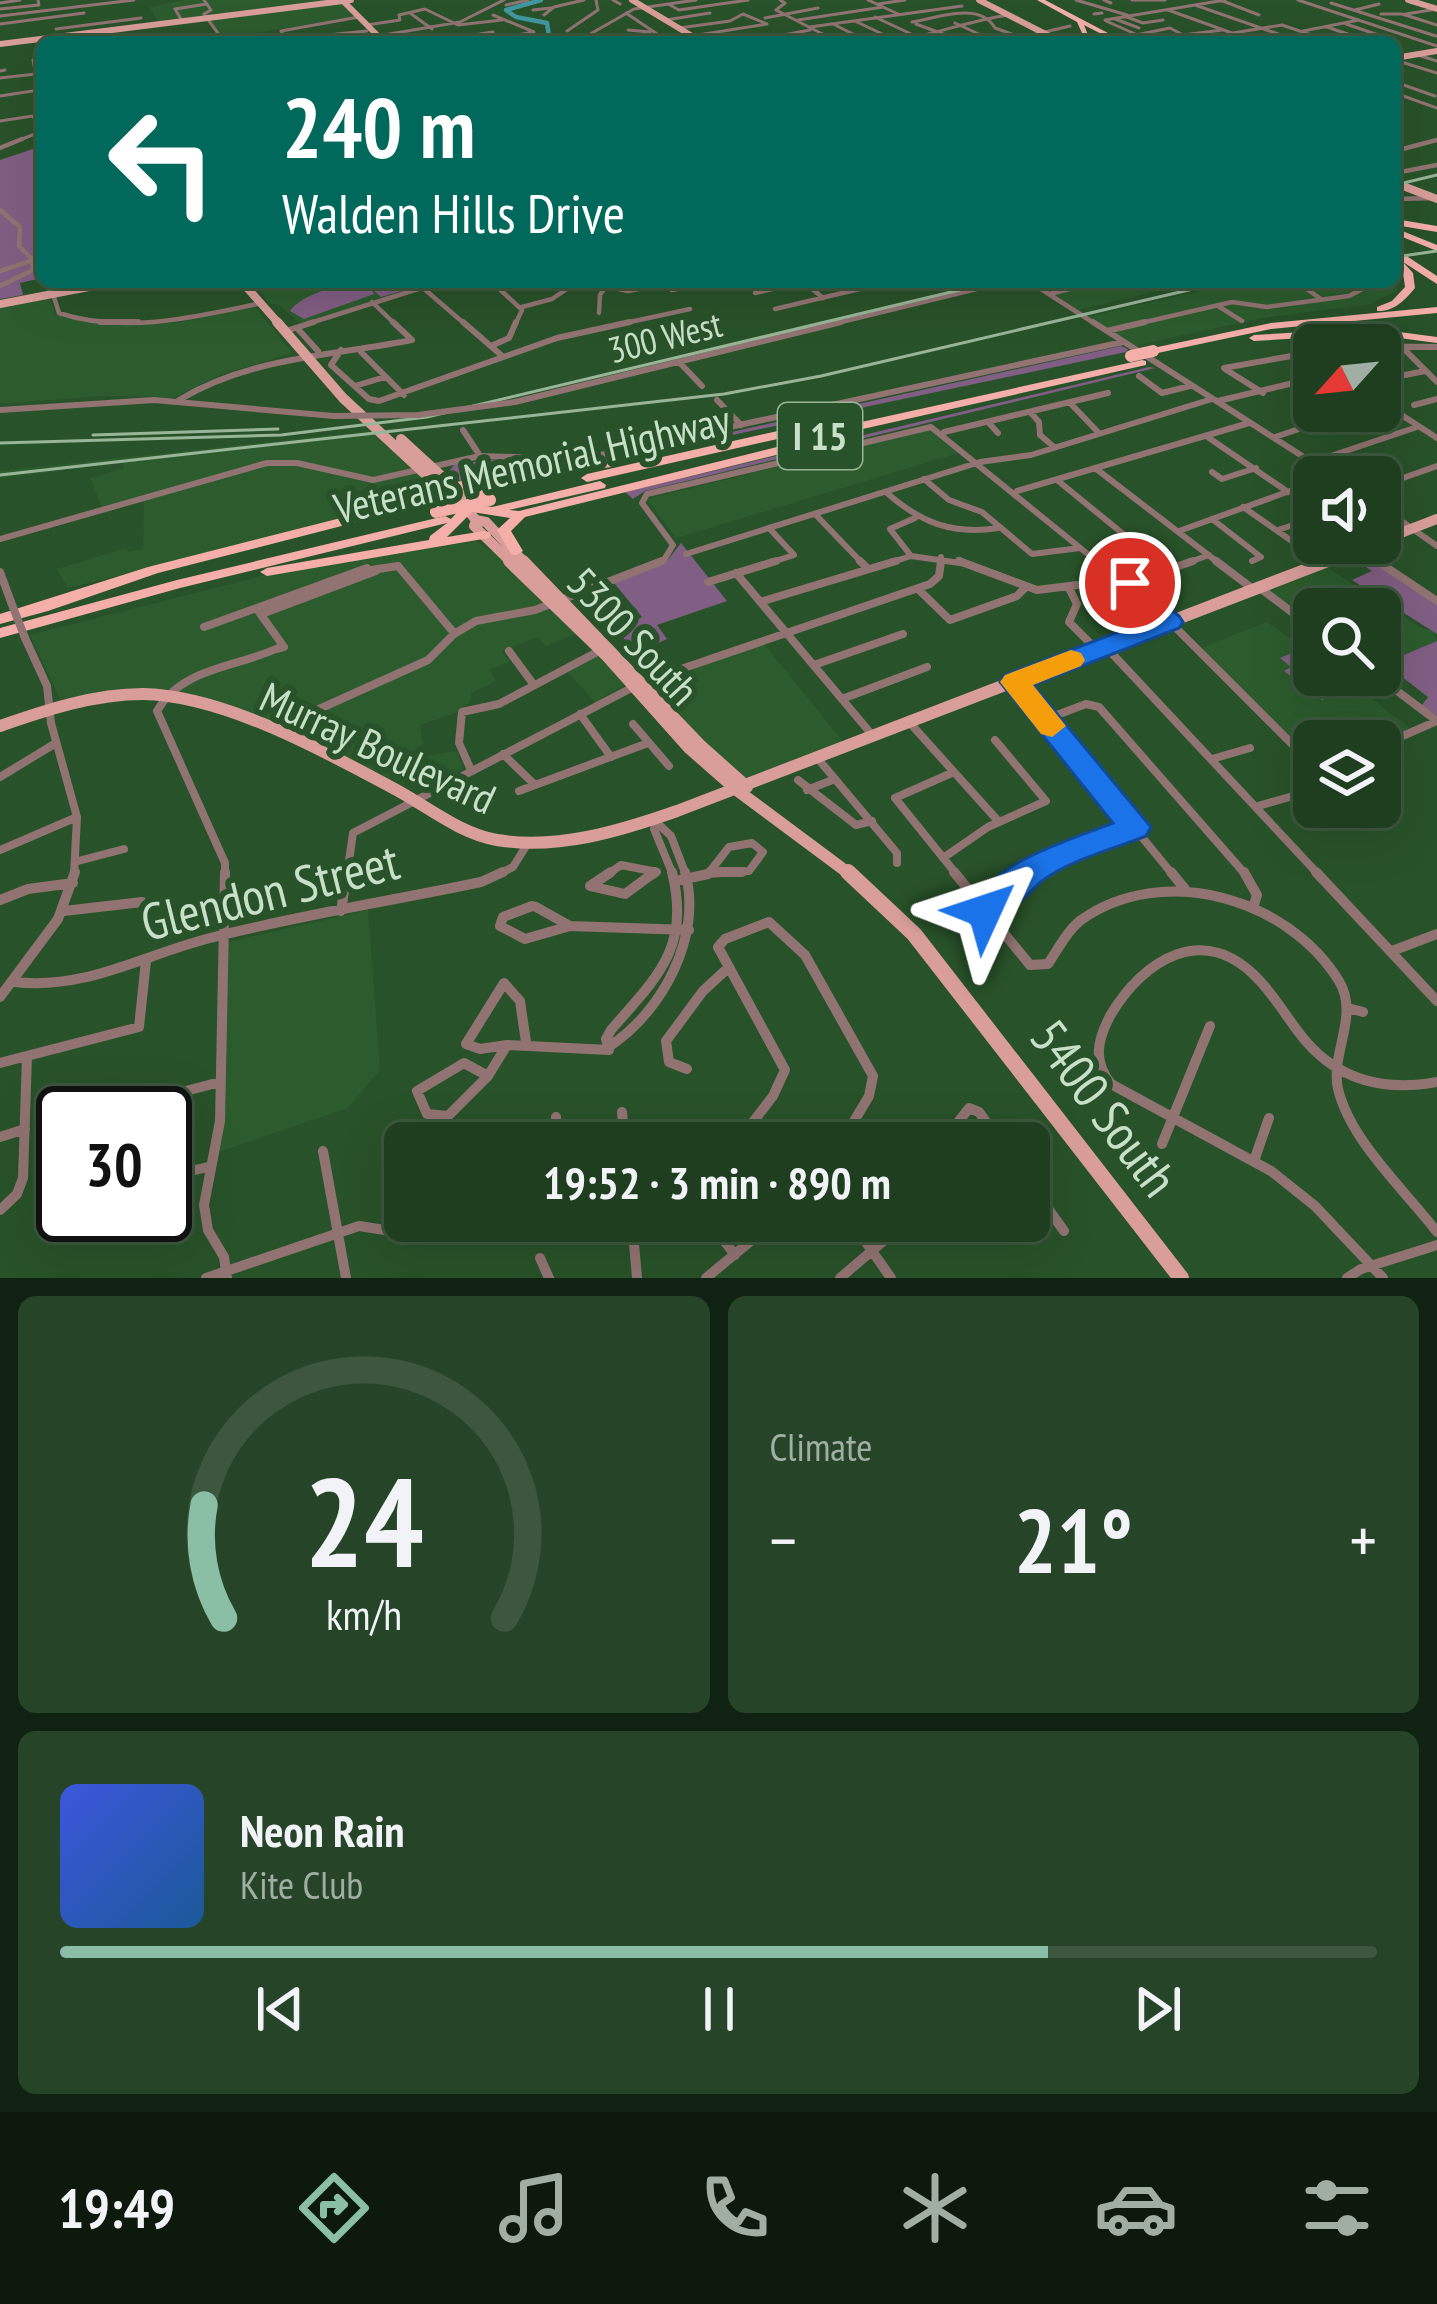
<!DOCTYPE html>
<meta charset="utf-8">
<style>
body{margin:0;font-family:"PT Sans Narrow",sans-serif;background:#264528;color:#f1f3f6;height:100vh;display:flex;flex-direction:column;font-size:45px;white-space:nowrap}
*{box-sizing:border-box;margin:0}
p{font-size:39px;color:#a1aea4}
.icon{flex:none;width:66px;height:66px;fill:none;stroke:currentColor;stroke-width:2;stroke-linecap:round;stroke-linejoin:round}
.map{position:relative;height:1278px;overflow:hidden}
.panel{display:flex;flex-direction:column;gap:18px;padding:18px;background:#102211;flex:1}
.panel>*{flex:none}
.banner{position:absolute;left:36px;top:36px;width:1365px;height:252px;border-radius:18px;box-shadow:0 12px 48px #0002,0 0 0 3px #3c573d;background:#00695c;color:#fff;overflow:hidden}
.needle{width:78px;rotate:243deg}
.fabs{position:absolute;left:1293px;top:324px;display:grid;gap:24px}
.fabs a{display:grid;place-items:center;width:108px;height:108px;border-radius:18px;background:#1e3e1f;box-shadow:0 12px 48px #0002,0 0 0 3px #3c573d;font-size:60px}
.speed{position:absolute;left:36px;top:1086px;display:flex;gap:24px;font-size:60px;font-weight:700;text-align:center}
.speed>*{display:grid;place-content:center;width:156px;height:156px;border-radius:50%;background:#1e3e1f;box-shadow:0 12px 48px #0002,0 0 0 3px #3c573d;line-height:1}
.speed .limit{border:6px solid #111;border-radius:18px;background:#fff;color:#111}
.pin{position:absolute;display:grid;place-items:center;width:102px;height:102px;color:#fff;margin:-51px;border:6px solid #fff;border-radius:50%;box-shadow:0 3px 12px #0007}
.me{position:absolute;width:132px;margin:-66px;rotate:48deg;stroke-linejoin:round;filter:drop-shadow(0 0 9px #0008)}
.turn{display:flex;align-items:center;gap:42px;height:252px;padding:0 48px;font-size:54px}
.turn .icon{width:156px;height:156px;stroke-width:2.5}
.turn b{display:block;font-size:84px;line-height:102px}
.big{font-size:90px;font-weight:800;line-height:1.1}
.panel .widget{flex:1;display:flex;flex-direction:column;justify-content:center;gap:18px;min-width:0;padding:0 42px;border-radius:18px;background:#264528}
.panel .dial{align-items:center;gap:0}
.dial svg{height:312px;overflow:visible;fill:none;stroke:#3c573d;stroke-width:7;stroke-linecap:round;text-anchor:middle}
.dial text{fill:#f1f3f6;stroke:none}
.song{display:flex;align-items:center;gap:36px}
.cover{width:144px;height:144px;border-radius:18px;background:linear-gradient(135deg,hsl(230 70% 55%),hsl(210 70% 35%))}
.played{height:12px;border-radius:6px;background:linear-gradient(90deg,#8abfa5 75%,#3c573d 75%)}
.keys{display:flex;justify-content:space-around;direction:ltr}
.heat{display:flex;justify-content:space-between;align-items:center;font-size:66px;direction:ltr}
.panel .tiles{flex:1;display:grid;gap:18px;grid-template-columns:1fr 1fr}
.widget:last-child{grid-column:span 2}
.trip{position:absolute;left:384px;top:1122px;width:666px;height:120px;border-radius:18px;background:#1e3e1f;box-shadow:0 12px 48px #0002,0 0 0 3px #3c573d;font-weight:800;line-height:120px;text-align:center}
.tab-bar{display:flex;height:192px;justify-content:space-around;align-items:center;background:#0c190c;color:#a1aea4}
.tab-bar .icon{width:84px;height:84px}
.tab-bar .on{color:#8abfa5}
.tab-bar b{font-size:54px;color:#f1f3f6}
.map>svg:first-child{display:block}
.built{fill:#2c5c2d}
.green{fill:#815e83}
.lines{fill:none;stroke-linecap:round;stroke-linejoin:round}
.river{stroke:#41979f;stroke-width:4.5}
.minor-far4{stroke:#917471;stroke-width:3}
.minor-far3{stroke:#917471;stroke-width:4.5}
.minor-far2{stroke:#917471;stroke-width:6}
.minor-far1{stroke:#917471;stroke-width:8}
.minor{stroke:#917471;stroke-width:10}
.major-far4{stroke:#d99e9a;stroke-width:6}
.major-far3{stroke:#d99e9a;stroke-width:8}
.major-far2{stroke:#d99e9a;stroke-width:10}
.major-far1{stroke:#d99e9a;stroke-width:12}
.major{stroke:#d99e9a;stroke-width:16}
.highway{fill:#f5afa9;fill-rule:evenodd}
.tram{stroke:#98b598;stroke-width:3}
.rail{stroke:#98b598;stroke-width:3}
.minor-bridge-far1{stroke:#917471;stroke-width:6}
.minor-bridge{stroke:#917471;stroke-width:8}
.highway-bridge{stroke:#f5afa9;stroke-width:12}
.route{fill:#1a73e8;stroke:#114b97;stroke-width:3}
.slow{fill:#f59e0b}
.labels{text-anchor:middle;stroke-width:12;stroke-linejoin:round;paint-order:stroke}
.far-street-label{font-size:36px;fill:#c9e0c8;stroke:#285229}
.shield{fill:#285229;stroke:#99b598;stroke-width:3}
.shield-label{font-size:39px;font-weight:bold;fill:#c9e0c8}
.street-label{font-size:42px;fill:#c9e0c8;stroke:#285229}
.near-street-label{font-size:51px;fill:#c9e0c8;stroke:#285229}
</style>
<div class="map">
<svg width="1437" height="1278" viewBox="0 0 1437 1278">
<rect width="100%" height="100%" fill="#285229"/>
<path class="built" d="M184 0H337L158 23 150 7Z
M341 3 356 17 223 38 210 19Z
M1395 269 1397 290 1371 304 1262 318 1133 346 1086 317 1241 282H1395Z
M254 282H409L416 288 302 325 279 305 269 304Z
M1033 282H1197L1077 310Z
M49 297 56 315 97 322 177 323 254 306 293 353 222 374 175 397 102 396 0 404V306Z
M397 428 399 432 379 434 425 481 430 494 345 521 68 588 57 569 126 548 129 552 143 549 144 500 102 508 90 478 124 468 123 463 0 478V471Z
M932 429 962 452 676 538 647 499Z
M476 541 496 554 578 633 546 646 538 637 502 651 509 662 489 670 496 681 471 693 470 702 456 713 420 725 425 756 457 751 463 768 423 792 196 695 130 690 60 699 30 635 274 573Z
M1326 567 1422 628 1433 630 1437 641 1391 660 1380 657V609H1314V625L1268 590Z
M1267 622 1314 655V675H1341L1410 728 1380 741H1314V760L1201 648Z
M764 644 844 743 747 779 702 739 651 682Z
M600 655 626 684 595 702 566 670Z
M368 910 380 1070 348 1108 218 1152 228 942Z"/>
<path class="green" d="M42 146V271L37 279 20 283 23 295 0 299V160Z
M364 282H409L415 287 381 297 371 288 374 294 304 319 290 311C303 293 347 281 369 286Z
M1121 346 1128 349 1126 352 609 461 464 484 449 471 455 464 501 459 556 466 641 452Z
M1149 367 1155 368 645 491 633 499 625 492Z
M681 543 727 601 657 625 667 639 638 652 617 632 642 617 614 583 667 561Z
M1362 553 1437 603V634L1352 580 1372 571 1351 557Z
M1437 641V716L1422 705 1428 697 1380 660 1384 655 1392 660Z
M1298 646 1314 655V675H1327L1347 690 1322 700 1284 671 1291 667 1280 658 1297 651 1305 655Z"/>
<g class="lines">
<path class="river" d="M541 0 506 10 516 17 547 23 550 42"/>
<path class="minor-far4" d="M204 0 211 10 204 14 220 36 217 42
M613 0 620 4
M780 0 785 3 776 10 838 42
M868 0 898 14
M1076 0 1127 15
M1104 0 1111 3
M1132 0H1165
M1298 0 1437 46
M1223 1 1259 15
M0 3 20 0
M1331 3 1436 36
M668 4 679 10 748 0
M878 4 905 0
M506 5 528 0
M1195 5 1301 42
M0 9 39 5 38 0
M533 10 551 8
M1168 10 1257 42
M1355 10 1379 4
M410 13 432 29
M626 13 669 42
M1094 14 1102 13
M1381 14H1402L1437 25
M1406 14 1437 9
M493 15 534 32
M544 15 554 7 584 0
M0 16 134 0
M875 17 928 42
M1127 17 1143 23 1163 20
M765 18 818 8
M1115 19 1139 28
M400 20 399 15 425 9 458 25 502 20
M666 20 710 13
M798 20 883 7
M1105 20 1225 0
M182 21 175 9 207 4
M1106 21 1151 41 1170 38 1167 36
M857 22 897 41
M912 22C938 18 979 1 995 28L1020 37
M955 23 996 42
M0 24 84 13
M833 24 869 42
M916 24 965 42
M1346 24 1390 39
M367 25 400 20
M810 27 962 6
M1327 27 1371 42
M679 28 730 21 743 14 767 24
M56 29 141 18
M628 30 650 32
M567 31 598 10 596 0
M1303 31 1359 20
M1233 33 1282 25 1332 42
M1203 34 1225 42
M1136 35 1170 28 1196 42
M1183 35 1222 30
M378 36 460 22 504 0
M692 36 767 24
M501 38 534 32
M617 38 623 42
M287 39 367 31
M897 41C935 34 969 21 1008 15
M287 42 281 31 359 17
M429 42 493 32
M592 42 585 37 634 9 696 0
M747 42 810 30
M800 42H808
M1003 42 1070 26
M1418 55 1437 61
M1395 60 1437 73
M0 71 5 70
M0 78 36 74
M1395 82 1435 96
M1395 93 1437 108
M0 96 39 90 33 60 42 56
M0 121 33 116 40 132
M15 142 42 131
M1429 142 1437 140"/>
<path class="minor-far3" d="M0 148 22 139
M1395 151 1437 140
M1395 173 1437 165
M1395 199 1436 198
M0 210 20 227 19 246 32 259
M0 271 42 257
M492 282 522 310 515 325
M658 282 672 290 712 282
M804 282 823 298
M1030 282 1097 325
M1298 283 1321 299
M0 286 33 270 32 259
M604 286 628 291 644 288
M423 288 466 325
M52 291 59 313C122 334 193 318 257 304
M755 293 802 282
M1050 294 1096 282
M372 302 396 325
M1218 306 1242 321
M522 307 552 299 577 282
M775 309 889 282
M599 313 600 295 608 283
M304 325 440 282
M616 325 690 309
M829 325 1005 282
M1132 325 1232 302 1267 307 1349 296 1376 282"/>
<path class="minor-far2" d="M100 322H138
M393 322 412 340
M463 322 501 355
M1093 322 1335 477
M297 328 318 351
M289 330 314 322
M1107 331 1145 322
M1391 336 1437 382
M491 346 509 338 516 322
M1380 346 1437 347
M341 350 331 365 369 399 379 401 557 338 630 322
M361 352 404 395
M679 362 702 386
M1224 368 1297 355 1314 363
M1225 369 1263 393
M1139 376 1162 393 1190 386
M1380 380 1425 371
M355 386 385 377
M179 400C251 357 331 356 412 340
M717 400 741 425
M1218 401 1314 378
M1380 401 1437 438
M515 402 841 322
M1071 404 1097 431
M1414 405 1437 399
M0 410 154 400 334 416
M1031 413 1039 422 1040 435 1054 447
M988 422 998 433
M463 430 480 456
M944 432 1108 393
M1275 437 1353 411
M1209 438 1288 492
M1313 462 1417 427
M1095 468 1220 564
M1212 472 1222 479 1256 468
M924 479 949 500 982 512 1032 554 1080 548
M1057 480 1160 564
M1380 486 1437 466
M1017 491 1249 423
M887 493C921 523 953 535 998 528
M1380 506 1437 546
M1243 507 1322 562
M815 514 863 564
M1212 519 1261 557 1252 561
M1278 530 1314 518
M1179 531 1312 483
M0 539 267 463H297L373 480 480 456 582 459 1123 342
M1359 549 1381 564
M686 554 980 462 1031 455 1212 399
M911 556 890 529 915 518
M654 564 664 560 673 545 642 503 647 494 931 427 1100 564
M766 564 794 555 769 528
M886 564 911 556 967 564
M940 564 941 557
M1184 564 1209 555"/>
<path class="minor-far1" d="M860 561 866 567
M959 561 1037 590 1118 580
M1097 561 1175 627 1314 766
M1157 561 1168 570
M1216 561 1253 589
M1377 561 1437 601
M398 566 454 633
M371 570 398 566
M0 572 11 602
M736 573 873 736
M708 582 776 561
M1127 584 1193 561
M1069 588 1077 604 1069 622 1095 648
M1260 588 1314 629
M918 589 950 620 1017 596 1026 587
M760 602 896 561
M257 609 284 647 277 649
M267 612 376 571
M204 627 367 568 370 571
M25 638 47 686 51 723 77 817 74 875
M1106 647 1319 875
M509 651 534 685
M814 665 903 634
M1376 675 1437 721
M1015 682 1173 875
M842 699 927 667
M580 714 611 757
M1046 719 1086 704 1099 707 1246 875
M909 722 999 822
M633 724 669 766
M282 731 308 714 428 660 454 634 476 621 535 610 662 561
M1380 746 1437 721
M503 754 534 784
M1212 759 1250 748
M819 760 897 853V863
M471 770 459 743 462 712 499 704 601 650
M954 772 895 798 957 875
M0 777 56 743
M798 780 856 825 872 821
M807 790 835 779
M519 791 648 743
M1258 806 1314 790
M655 821 671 836 686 875
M657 823 654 829 673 875
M752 843 763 852 749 871 708 874 729 847Z
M0 850 77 817
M943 858 988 827 1046 801 995 740
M78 861 124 849
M225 875V863L157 711C182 667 236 668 278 648
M347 875 353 833 643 682 930 584 939 576 941 561
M497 875 513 867 528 843
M607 875 621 865 657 872 653 875
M1027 875 1135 828"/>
<path class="minor" d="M225 872 220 1121 204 1205 208 1230 224 1257 227 1278
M611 872 590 886 625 894 655 872
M710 872H742
M954 872 1030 965 1048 964C1058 949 1067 931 1081 920 1163 862 1288 898 1339 981 1360 1016 1330 1053 1338 1089 1351 1142 1405 1190 1437 1232
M1171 872 1185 889
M1244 872 1257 895 1253 908
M1316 872 1437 1001
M676 881 708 874
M0 900 28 889 73 883
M532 906 536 907 570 926 525 939 500 926 503 917Z
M64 911 142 902
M341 911 347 872
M985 911 1031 872
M570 926 689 930
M1392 951 1437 934
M15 982C87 990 143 955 210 938 299 915 391 901 481 882L503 872
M0 997 58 919 75 872
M1348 1008 1363 1012
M507 1045 480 1049 466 1044 504 983 520 1001 526 1042
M610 1046C663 1011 703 935 685 872
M0 1063 139 1027 146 961
M464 1063 488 1076 448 1116 427 1114 417 1091Z
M687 1069 669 1062 666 1041 703 991 728 968
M488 1076 507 1045 609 1050 606 1039 611 1030C657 977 691 948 672 872
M118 1109 220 1082
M622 1112 625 1143
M556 1117V1143
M0 1137 25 1129
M737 1143 773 1096 785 1070 718 947 725 939 769 922 805 955 873 1076 869 1096 841 1143
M942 1143 969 1108 979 1112 1001 1143
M1162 1144 1210 1026
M323 1151 346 1278
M1255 1158 1269 1118
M165 1177 208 1167
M1029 1182 1064 1231
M0 1210 17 1194 23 1178 27 1056
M632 1221 637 1278
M851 1221 891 1278
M951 1221H968
M725 1242 735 1255
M540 1258 549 1278
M206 1278 359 1226 417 1235 452 1221
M706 1278 775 1221
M840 1278 907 1221
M1347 1278 1361 1269 1437 1245
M1383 1278 1315 1206 1271 1171 1111 1084C1093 1061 1097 1041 1110 1016 1143 959 1205 921 1259 980 1285 1007 1298 1042 1331 1064 1363 1086 1399 1089 1437 1082"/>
<path class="major-far4" d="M342 0 378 36
M632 0 702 42
M979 0 1061 42
M1408 0 1437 9
M337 42 378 36
M0 44 351 0
M1395 58 1437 51"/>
<path class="major-far3" d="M1395 183 1437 199
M242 282 280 325
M0 304 115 282"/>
<path class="major-far2" d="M277 322 343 398 452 499 460 501 476 520 474 526 513 564
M401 439 462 495 460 501
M476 520 486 522 526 564
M1380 541 1437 519
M1320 564 1374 543"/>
<path class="major-far1" d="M509 561 607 656 689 748 738 791 851 875
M523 561 700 745 747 787
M0 726C46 710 94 694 143 694 222 695 322 750 391 787 426 805 458 833 497 840 558 850 620 831 677 811L1328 561"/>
<path class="major" d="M848 872 914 934 1181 1278"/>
<path class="highway" d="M1037 0H1045L1125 42H1117L1084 25 1088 35 1070 42H1061L1082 33 1077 22Z
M1395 219 1437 226V232L1395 225Z
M1395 228 1437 245V251L1395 234Z
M1402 253 1437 276V284L1403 262 1413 273 1415 288C1405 300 1394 312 1377 311V307L1392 301 1405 287 1403 273 1395 264V255Z
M1437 307V313L1271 329 1153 354 1147 351 1153 348 1271 323Z
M1369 328 1437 337V343L1369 334 1254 341 1249 338 1254 335Z
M1142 360 1146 361V365L845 433 833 441 525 517 511 531 523 551 516 555 511 554 497 530 510 518 472 512 447 537 484 531 489 532 491 535 489 538 267 576 260 572 267 568 429 540 430 536 447 523 180 588 0 638V628L177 580 445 516 451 519 459 510 443 508 400 511 158 573 48 611 0 624V614L148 567 400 503 412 502 413 498 426 492V478L432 474 438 478 440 494 428 501 443 500 465 503 488 485 453 490 448 489 447 486 448 483 611 459 617 463 611 467 502 483V488L478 505 492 507 600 481 606 485 605 488 509 510 519 511 825 435 834 428Z
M844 416 850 420 848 423 587 482 581 478 587 474Z"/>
<path class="tram" d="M1395 185 1437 175
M0 443 281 435 427 417 993 282"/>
<path class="rail" d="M1395 257 1437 251
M93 435 278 429
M0 475 724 394 821 376 1223 282"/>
<path class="minor-bridge-far1" d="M334 416 418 415 515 402"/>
<path class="minor-bridge" d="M11 602 25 638"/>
<path class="highway-bridge" d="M1131 356 1153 351
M436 512 490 500"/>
</g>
<path class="route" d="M1130 575 1139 577 1142 585 1179 616 1183 622 1179 628 1033 685 1151 827 1146 836C1114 849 1069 860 1042 881 1021 898 1001 931 973 921L968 911C994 861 1064 842 1113 823L1000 682 1005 675 1150 620 1112 585Z"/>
<path class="slow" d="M1071 650 1081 653 1085 660 1081 666 1033 685 1066 726 1052 737 1041 734 1000 682 1005 675Z"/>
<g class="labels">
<g class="far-street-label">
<text transform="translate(665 337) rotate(-14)" y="13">300 West</text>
</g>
<rect class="shield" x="778" y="403" width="84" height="66" rx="9"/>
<g class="shield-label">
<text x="820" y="450">I 15</text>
</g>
<g class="street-label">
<text transform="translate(532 464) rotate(-13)" y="15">Veterans Memorial Highway</text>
<text transform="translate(633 636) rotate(47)" y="15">5300 South</text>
<text transform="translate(378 748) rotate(25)" y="15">Murray Boulevard</text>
</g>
<g class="near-street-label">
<text transform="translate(270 892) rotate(-14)" y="18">Glendon Street</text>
<text transform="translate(1104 1108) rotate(53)" y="18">5400 South</text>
</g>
</g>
</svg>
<div class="fabs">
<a><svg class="needle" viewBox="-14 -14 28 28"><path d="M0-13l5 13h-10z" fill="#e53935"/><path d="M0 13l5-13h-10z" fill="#a1aea4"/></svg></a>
<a><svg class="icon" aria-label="sound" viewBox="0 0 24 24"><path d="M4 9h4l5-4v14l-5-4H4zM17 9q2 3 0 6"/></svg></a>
<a><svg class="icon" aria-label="search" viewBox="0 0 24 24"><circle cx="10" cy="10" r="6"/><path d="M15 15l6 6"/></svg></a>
<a><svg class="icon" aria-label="layers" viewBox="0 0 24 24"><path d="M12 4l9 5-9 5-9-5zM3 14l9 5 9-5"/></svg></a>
</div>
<div class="speed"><div class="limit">30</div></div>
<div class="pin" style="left:1130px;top:583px;background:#d93025"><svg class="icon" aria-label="arrive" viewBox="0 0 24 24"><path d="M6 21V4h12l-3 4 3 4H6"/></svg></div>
<svg class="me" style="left:985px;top:911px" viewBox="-20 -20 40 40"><path d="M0-17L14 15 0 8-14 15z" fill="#1a73e8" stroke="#fff" stroke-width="4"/></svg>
<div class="trip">19:52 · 3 min · 890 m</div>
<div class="banner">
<div class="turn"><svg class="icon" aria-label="left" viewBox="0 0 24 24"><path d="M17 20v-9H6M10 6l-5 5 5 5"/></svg><div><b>240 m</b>Walden Hills Drive</div></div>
</div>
</div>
<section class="panel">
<div class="tiles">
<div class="widget dial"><svg viewBox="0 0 100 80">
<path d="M14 69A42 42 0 1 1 86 69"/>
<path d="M14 69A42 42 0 0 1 9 40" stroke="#8abfa5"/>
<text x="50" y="56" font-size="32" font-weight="700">24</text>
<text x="50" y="72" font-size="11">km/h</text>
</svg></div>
<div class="widget"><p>Climate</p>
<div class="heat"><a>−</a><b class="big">21°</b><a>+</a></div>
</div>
<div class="widget">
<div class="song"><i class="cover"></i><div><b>Neon Rain</b><p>Kite Club</p></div></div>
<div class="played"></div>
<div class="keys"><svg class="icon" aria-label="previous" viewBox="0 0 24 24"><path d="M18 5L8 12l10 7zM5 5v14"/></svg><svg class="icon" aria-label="pause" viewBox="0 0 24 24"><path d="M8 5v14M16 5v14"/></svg><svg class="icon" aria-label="next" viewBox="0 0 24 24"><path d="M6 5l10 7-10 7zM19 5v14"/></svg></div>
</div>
</div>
</section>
<nav class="tab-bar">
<b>19:49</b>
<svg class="icon on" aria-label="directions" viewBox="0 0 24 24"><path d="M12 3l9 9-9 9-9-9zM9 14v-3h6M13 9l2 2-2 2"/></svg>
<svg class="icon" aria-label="music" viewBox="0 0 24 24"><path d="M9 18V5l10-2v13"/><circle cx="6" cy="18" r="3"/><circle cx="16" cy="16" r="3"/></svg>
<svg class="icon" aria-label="phone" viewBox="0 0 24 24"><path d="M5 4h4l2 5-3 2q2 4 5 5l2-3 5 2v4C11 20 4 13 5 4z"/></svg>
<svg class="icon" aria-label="climate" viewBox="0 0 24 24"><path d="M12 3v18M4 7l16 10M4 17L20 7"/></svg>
<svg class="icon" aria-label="car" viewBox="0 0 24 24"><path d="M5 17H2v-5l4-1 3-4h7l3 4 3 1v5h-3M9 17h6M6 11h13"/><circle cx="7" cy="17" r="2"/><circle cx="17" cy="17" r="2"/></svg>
<svg class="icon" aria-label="filters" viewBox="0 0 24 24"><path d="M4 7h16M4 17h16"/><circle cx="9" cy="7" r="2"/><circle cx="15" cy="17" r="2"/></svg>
</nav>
